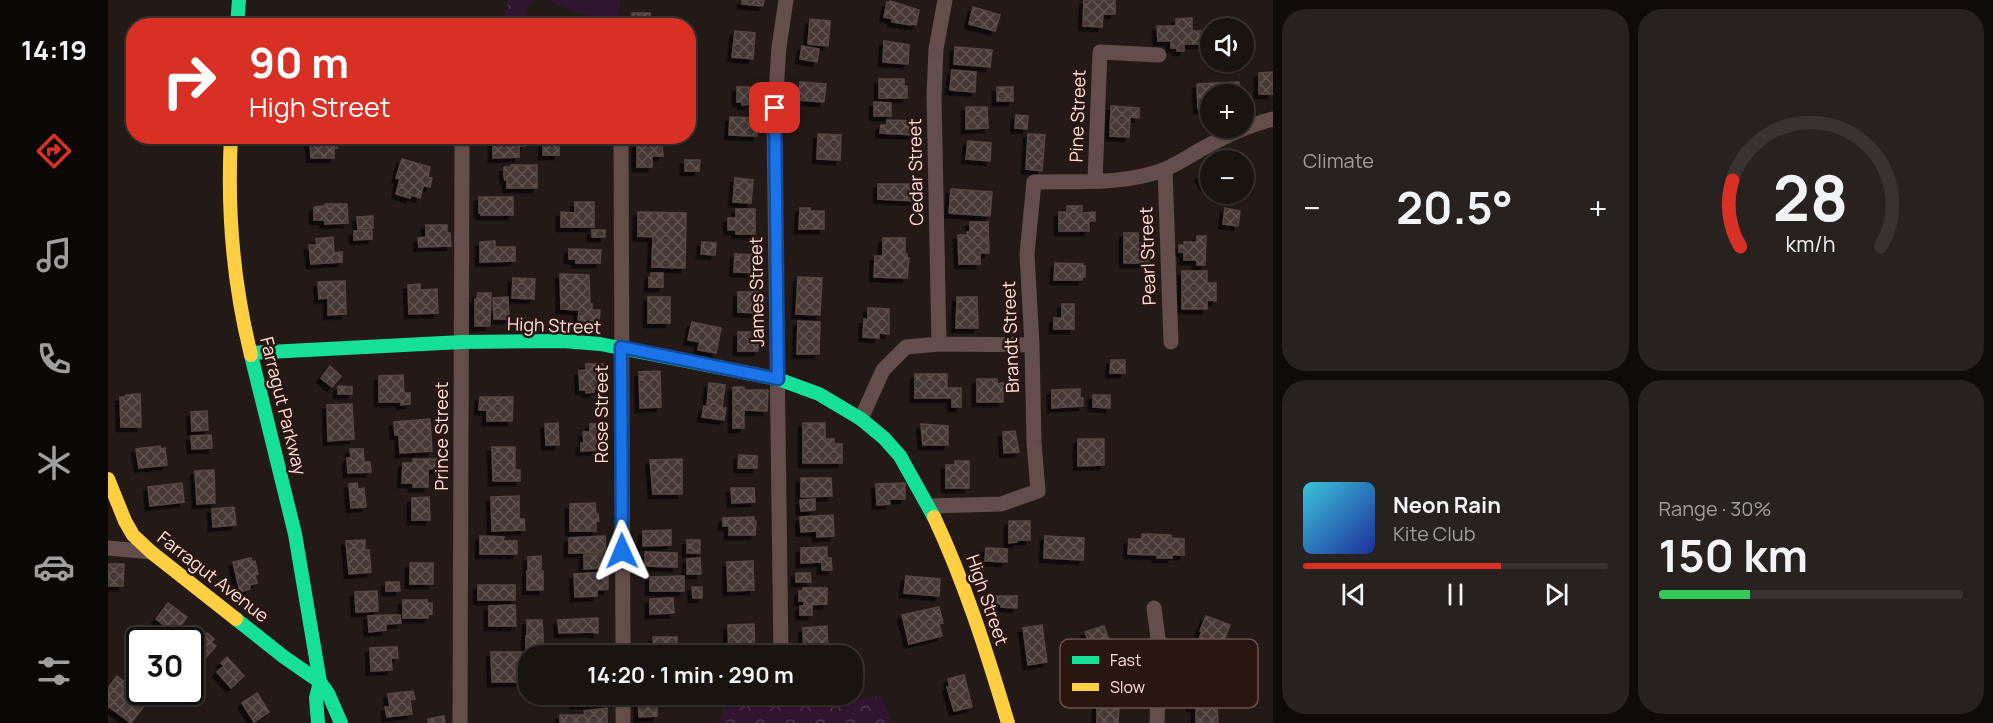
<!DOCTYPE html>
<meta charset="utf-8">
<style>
body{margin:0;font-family:Manrope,sans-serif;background:#27211f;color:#f1f3f6;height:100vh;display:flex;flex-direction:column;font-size:22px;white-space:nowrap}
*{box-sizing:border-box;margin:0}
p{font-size:20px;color:#9f9e9f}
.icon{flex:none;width:33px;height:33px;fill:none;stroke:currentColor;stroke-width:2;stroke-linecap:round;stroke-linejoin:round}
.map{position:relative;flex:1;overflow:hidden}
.panel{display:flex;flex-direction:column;gap:9px;padding:9px;background:#0e0b09;width:720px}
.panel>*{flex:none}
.banner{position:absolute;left:18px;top:18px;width:570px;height:126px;border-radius:24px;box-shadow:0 2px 4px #0004,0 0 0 2px #383331;background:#d93025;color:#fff;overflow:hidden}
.controls{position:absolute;left:1092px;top:18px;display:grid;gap:12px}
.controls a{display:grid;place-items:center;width:54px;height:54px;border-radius:50%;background:#1a1411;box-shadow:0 2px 4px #0004,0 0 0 2px #383331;font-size:30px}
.speed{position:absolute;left:18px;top:627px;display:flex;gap:12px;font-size:30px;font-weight:700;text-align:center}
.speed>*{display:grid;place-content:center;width:78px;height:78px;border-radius:50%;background:#1a1411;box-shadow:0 2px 4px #0004,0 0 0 2px #383331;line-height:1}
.speed .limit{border:3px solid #111;border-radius:9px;background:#fff;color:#111}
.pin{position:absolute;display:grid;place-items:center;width:51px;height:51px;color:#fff;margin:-26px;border-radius:12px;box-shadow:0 3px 9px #0006}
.me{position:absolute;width:66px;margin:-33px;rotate:359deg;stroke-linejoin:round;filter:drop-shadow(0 0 4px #0008)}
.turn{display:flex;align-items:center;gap:21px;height:126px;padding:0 24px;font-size:27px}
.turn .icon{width:78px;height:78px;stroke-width:2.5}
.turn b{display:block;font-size:42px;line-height:51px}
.big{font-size:45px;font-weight:700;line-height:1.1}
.panel .widget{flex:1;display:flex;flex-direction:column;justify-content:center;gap:9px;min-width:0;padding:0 21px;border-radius:24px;background:#27211f}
.panel .dial{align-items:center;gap:0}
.dial svg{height:156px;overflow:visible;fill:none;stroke:#383331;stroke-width:7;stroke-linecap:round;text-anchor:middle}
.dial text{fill:#f1f3f6;stroke:none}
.song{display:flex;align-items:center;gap:18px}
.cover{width:72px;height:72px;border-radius:9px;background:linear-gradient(135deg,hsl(190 70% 55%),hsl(230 70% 35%))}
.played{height:6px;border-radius:3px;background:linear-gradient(90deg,#d93025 65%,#383331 65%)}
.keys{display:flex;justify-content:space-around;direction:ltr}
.heat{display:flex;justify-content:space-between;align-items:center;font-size:33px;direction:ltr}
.charge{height:9px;border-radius:4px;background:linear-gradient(90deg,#34c759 30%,#383331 0)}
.panel .tiles{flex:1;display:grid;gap:9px;grid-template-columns:repeat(2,1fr)}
.trip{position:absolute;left:410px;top:645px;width:345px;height:60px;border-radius:24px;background:#1a1411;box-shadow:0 2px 4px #0004,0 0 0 2px #383331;font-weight:700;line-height:60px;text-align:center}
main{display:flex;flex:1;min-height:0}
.tabs{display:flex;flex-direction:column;width:108px;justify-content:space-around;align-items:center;background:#0a0807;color:#9f9e9f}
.tabs .icon{width:42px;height:42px}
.tabs .selected{color:#d93025}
.tabs b{font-size:27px;color:#f1f3f6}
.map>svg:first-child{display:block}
.park{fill:url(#park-crowns)}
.pitch{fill:#31152e}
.building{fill:url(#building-cross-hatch);stroke:#564742;stroke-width:1.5;filter:url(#shadow)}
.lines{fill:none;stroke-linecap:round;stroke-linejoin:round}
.street{stroke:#644e4b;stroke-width:15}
.fast{stroke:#16e098;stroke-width:14}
.slow{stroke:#ffcf43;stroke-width:14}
.route-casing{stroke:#114b97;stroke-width:15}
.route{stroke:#1a73e8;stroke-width:10}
.labels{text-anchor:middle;stroke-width:5;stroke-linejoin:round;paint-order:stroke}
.street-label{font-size:18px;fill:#ffe0d9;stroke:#291611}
.key{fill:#291611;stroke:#69534d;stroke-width:1.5}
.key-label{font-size:16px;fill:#ffe0d9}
</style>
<main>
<nav class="tabs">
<b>14:19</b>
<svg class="icon selected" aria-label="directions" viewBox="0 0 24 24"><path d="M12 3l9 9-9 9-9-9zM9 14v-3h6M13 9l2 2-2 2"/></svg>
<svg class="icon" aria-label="music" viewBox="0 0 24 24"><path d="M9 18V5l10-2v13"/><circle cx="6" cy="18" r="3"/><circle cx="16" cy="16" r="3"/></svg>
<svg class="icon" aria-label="phone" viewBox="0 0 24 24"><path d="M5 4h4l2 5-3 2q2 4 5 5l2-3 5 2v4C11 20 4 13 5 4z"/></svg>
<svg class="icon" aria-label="climate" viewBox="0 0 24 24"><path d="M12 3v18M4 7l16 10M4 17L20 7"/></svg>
<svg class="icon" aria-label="car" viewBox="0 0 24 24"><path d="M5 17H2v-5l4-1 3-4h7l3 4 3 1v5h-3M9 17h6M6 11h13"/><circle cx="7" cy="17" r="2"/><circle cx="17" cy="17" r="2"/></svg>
<svg class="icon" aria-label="filters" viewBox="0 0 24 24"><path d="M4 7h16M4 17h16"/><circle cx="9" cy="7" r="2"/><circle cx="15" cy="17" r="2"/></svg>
</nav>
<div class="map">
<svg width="1165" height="723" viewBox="0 0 1165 723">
<defs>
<pattern id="park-crowns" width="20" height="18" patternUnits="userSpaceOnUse" patternTransform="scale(1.5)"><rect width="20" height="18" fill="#31152e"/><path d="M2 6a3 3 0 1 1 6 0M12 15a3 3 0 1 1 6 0" fill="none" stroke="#50374c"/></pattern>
<pattern id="building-cross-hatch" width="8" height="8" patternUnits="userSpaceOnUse" patternTransform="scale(1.5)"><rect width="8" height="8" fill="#453935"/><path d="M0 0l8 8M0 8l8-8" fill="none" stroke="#615552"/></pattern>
<filter id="shadow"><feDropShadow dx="-4.5" dy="4.5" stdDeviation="0" flood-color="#0009"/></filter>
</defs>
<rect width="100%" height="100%" fill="#231a17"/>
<path class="park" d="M399 0H424V4L418 7 419 14 424 16V18L405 25 399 22H394L400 6Z
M620 695H695L707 703 773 696 784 723H610Z"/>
<path class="pitch" d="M440 0H512L511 19C483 18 465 13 440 0Z"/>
<path class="building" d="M634 0H656L655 6 634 4Z
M976 0H1007V14H995L994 27 975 26Z
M782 1 811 10 808 25 804 24 803 25 784 22 785 19 776 17 779 2 781 3Z
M865 7 892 15 887 31 861 24Z
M524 13H542V26H524Z
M1084 18V31H1097V44H1076V51H1069V48H1063V41H1050L1049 26H1068V19Z
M702 19 722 21 720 46 700 44Z
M627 31 647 33 645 59 624 57Z
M776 41 801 45 800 64 775 62Z
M694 46 711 49 709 62 692 59Z
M847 47 884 50 882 67 846 64Z
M844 70 868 72 867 92 842 90Z
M1165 72V94H1151V73Z
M771 79H796V87L799 86V98H771Z
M692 82 718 84 716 102 690 100Z
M1131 82 1132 94H1102V109H1090L1089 84Z
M629 87H651V102H640V105H634V102H629Z
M889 87H905V101H889Z
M766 102 783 103V116H766Z
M1003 106 1031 108V118L1022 117 1021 137 1002 136Z
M858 107H879L880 128 858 129Z
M908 115 920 116 919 129 907 128Z
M622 117 650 118 649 136 621 135Z
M779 120 807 121V135L772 133 773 125H779Z
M710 134 733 135 732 160 709 159Z
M920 134 937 135 934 171 918 169Z
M206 136H229V148H226V158H203L202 142H206Z
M385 136H417V146H411V157L385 158Z
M435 136H451V155H435Z
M860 141 883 143 882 161 858 159Z
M529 144H554L555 156H544V167H529Z
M294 159 322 167 320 177 324 178 322 187 315 186 312 198 303 195 302 198 288 194 292 179 288 178Z
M577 160H592L591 171H577Z
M403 165H429V188H399V180H397L396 176V167H403Z
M1102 170V183L1097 186 1091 176Z
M627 178 645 180 643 203 625 202Z
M770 184H808V201L770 199Z
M843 189 884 192 882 216 841 213Z
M371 197H405V215H373V213H371Z
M467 202H486V227H453V212L467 213Z
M217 204H239L240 223 217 224V220H206V207L217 206Z
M959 206H974V213L987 212V221H981V231H951V212H959Z
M692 208H702V211H716V229H691Z
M1117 208 1132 211 1130 226 1115 224Z
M628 209H647V234H628V230H620V218H628Z
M530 212 578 213 577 268 544 267 545 237 530 236Z
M265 216V228L250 229 249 217Z
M862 222H880L881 253H872V264H851L850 235H859V232H862Z
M318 225H339V233H342L343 246 311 247 310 238 318 237Z
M264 230V239L246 240V231Z
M484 230H497V237H484Z
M1016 233H1030V243H1036V252H1041L1040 263H1016Z
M1089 236H1098L1097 265H1089V260H1076V252H1071V245H1076V242H1089Z
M225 237 226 253 234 252V262L203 264 201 245H209L208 239Z
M775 238H797V254H799V258H801L799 278 766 277 767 256H775Z
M387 241V247H407V261L372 262V242Z
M594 242 608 243 607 255 593 254Z
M461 249 493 250 492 263H468V259H461Z
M627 254 650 255V273L626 272Z
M947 263 975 264V266H977V277H974V280H946Z
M1074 271H1099V283H1108V301L1099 300V309H1074Z
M543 273H555V287H541V277H543Z
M452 274 481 275 482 304H484V310H492L491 323H470L471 310 453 309Z
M690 277 714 278 712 315 688 314Z
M405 278 427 279 426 299 404 298Z
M237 281 238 314 220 315V298L211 299 210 282Z
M312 284V290L329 289 330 313 301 314 300 285Z
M630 292H651V313L630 312Z
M370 293H383L382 325 381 326H367V299H369Z
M400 297 401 319H386L385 298Z
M540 297H562V323H540Z
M849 297H869L870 328H848Z
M954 304H966V329H946V318H954Z
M760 308 781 309V334L771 333V338L755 337 756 319 760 320Z
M690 321 712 322 711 354H689Z
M584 322 613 328 608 353 590 350 592 342 580 340Z
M630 332H651L650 351H630Z
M1003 360H1017V373H1002Z
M478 364H495L496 389H486V392L478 393V390H472L471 371 478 370Z
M222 366 233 376 224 387 213 378Z
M552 371 553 407 532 408 531 372Z
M807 374H839V388H853V407H844V398H807Z
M295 375 296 393H302V404L293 405V402H271V376Z
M869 379H889V384L895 383V402H869Z
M601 383 617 385 614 408H618L616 420 594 417 596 406 599 407Z
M230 386 244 387V394H230Z
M625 387H636V390H660L659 411 636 410V428H625Z
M972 389V398H975V406L944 408V390Z
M32 394 33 427H13L12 397H18V395Z
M985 395H1002V408L985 407Z
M372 397H405L404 421H379V410H371Z
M244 404 246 439 220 441 219 405Z
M99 411 100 430 84 431 83 412Z
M322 419 324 451 292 453 291 435H287L286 422Z
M450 423 451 445H438L437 424Z
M495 423V431H499V438H495L496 450 473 451V443H476L475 432H482V424Z
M695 423H717V439H726V444H734V463H695Z
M813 424 840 426V445H815Z
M907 431 911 452 896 453 895 432Z
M103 435 104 448 84 449 83 436Z
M970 439H996V465L970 466Z
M52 446 53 449 57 448 59 465 31 468 28 449Z
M384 447H407V470H412V481H385Z
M242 449H255L256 462H262L263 472 240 473 239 458H243Z
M631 455 649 456V468H630Z
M305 459H332V469H320V487H305V483H294L295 463H305Z
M574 459V494H545L542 460Z
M847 461H861V488H838V465H847Z
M106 470 107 503 89 504 87 471Z
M693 478H723L724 496 693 497Z
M74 483 76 502 42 506 40 487Z
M249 483 250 489 256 488 258 507 243 508 241 484Z
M797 483V499H781L782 504 769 505 768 484Z
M623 488H646L647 502 624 503Z
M411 496V519H416L417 530 384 531 383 497Z
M321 497 322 520H304V498Z
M707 499V510L693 511 692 500Z
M487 503 488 514H490L491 521H488V531H462V504Z
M126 507 128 525 105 527 104 509Z
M725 515 726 536 709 537V531L693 532 692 517Z
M646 517V521H648L647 535H621V526H615V518Z
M901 521H922V540H909V542L901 543Z
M563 530V545L535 546V531Z
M1034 534 1063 535V538L1076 539V555H1064V558H1049V555L1020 554 1021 539H1034Z
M372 536 396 537 395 541H409V554H372Z
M497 536 498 553H461V538Z
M937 536 976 538 975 560 936 558Z
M257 540V550H261L263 572 241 574 238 541Z
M579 540H592V553H579Z
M719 547V558H723L724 570H714V562L693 563V548Z
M878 548 899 549V562L877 561Z
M537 552 569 553V567L537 566Z
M476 555H495V568L476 569Z
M433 556V569L420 570V557Z
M143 558 144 562 147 561 150 574 147 575 149 583 142 585V589L132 592 125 562Z
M592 558 593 574H579V559Z
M645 561 646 590 620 591 619 562Z
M302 563H325V584H302Z
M0 564H16L15 586H0Z
M419 571H435V590H419Z
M500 572V589L489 590V596L467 597 466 574Z
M688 573H702L703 582H688Z
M576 576V591H542V577Z
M798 576 832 579 831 596 796 593Z
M278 582H291L292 591H278Z
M370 585H407V600H370Z
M584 587H594V598H585Z
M695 588H719V604L696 605V601H691V591H695Z
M269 591 270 611 248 612 247 592Z
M887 596H909V608L893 607V604H887Z
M565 598 566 613 542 614V599Z
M295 600H319V603H324V614L320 615V618H295Z
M60 603 79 617 67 633 48 619Z
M407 605 408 626H381V606Z
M692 606H704V615H692Z
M831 607 835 623 831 624 834 636 801 644 794 615Z
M277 615 278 630 261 632 260 616Z
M278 615H292L293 623 279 624Z
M1098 616 1122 625 1111 654 1104 652 1100 664 1084 658 1094 631H1092Z
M490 618V633H486V632L451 633 450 620Z
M419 620H434L435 635H419Z
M646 624 647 654 621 655 620 625Z
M934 625 939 662 920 665 915 628Z
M719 626 720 656H696L695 628Z
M996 626 1009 663 990 669 977 632Z
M88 627 97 635 99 633 106 639 103 642 108 646 96 659 82 647 84 642 79 638Z
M418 636H435V650H418Z
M545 637H569V656H546Z
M283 647H289L290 658H283L284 670 263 671 262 648Z
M383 652H413V682H384Z
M119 657 136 676 123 688 109 672 116 666 113 663Z
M856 675 864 707 846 711 839 687H842L840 679Z
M9 676 19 684 14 691 36 706 23 723 0 706V688Z
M1091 684 1092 692 1108 690 1110 723H1088V707H1083L1082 685Z
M989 689H1016V705H1011L1010 723H989Z
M305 691 307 699 302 700 304 714 279 717 277 707H282L280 694Z
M149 693 161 712 146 722 134 703Z
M466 694H499V705L466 704Z
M549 698V716L531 717 530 699Z
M499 708V723H452V715H477L476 711Z
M336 716 337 723H320V719Z"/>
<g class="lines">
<path class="street" d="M513 136 515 656
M1057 170 1063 342
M987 181 992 52 1051 55
M831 344 826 96 828 49 837 0
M753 419 775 370 798 347 831 344 924 345
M821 506 893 504 930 491 926 442 924 345 919 254 926 182C969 181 1015 185 1055 170 1068 165 1080 157 1092 150 1115 137 1140 125 1165 119
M0 548 43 552
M1046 608 1051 646 1049 723
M673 656 666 122 671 47 678 0
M352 723 354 148
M515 723V694"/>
<path class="fast" d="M129 26 131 0
M143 353 354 342 455 341 492 344 670 379 711 394 753 419 776 438 792 456 826 517
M143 355 187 534 212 682 208 698 210 723
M128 619 176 657 212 682 220 693 233 723"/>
<path class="slow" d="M123 136C119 210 125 283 143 355
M0 479 17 521 25 535 43 552 128 619
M826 517C857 583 879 653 900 723"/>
</g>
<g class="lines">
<defs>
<path id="route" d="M514 551 513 347 670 379 667 108"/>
</defs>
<use href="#route" class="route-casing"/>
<use href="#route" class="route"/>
</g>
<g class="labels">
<g class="street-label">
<text transform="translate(970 116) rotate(-88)" y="6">Pine Street</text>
<text transform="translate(808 172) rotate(-91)" y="6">Cedar Street</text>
<text transform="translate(1040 256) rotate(-92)" y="6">Pearl Street</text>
<text transform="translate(649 292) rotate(-91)" y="6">James Street</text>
<text transform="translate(446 326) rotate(2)" y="6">High Street</text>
<text transform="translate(903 337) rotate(-92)" y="6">Brandt Street</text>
<text transform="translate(175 406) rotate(76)" y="6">Farragut Parkway</text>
<text transform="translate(494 414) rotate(-90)" y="6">Rose Street</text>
<text transform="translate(334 436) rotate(-90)" y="6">Prince Street</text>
<text transform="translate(105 577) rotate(38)" y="6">Farragut Avenue</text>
<text transform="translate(879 600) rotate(71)" y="6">High Street</text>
</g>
</g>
<rect x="952" y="639" width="198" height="69" rx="9" class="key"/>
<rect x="964" y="656" width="27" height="8" fill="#16e098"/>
<rect x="964" y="683" width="27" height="8" fill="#ffcf43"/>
<g class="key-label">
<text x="1002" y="666">Fast</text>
<text x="1002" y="693">Slow</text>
</g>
</svg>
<div class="controls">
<a><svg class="icon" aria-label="sound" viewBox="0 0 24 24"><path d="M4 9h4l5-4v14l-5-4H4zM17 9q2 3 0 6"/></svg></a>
<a>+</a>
<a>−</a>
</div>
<div class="speed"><div class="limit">30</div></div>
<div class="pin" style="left:667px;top:108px;background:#d93025"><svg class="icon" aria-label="arrive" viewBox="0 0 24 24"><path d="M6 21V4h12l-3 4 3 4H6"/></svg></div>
<svg class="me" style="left:514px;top:551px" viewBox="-20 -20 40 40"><path d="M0-17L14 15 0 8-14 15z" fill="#1a73e8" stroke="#fff" stroke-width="4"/></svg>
<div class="trip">14:20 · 1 min · 290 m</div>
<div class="banner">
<div class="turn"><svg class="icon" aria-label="right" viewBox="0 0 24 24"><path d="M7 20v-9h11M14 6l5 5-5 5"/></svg><div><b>90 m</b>High Street</div></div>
</div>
</div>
<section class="panel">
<div class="tiles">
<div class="widget"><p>Climate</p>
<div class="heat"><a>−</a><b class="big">20.5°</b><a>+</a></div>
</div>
<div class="widget dial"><svg viewBox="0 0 100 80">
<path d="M14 69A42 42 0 1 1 86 69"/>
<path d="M14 69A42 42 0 0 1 10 35" stroke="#d93025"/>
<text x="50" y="56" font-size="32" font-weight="700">28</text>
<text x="50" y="72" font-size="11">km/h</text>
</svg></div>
<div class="widget">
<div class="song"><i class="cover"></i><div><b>Neon Rain</b><p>Kite Club</p></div></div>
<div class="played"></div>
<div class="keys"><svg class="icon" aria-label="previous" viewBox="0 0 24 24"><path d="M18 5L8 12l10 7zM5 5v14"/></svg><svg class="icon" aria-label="pause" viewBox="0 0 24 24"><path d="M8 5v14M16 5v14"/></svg><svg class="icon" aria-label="next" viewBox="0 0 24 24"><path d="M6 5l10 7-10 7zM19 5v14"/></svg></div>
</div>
<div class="widget"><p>Range · 30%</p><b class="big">150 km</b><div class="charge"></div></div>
</div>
</section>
</main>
